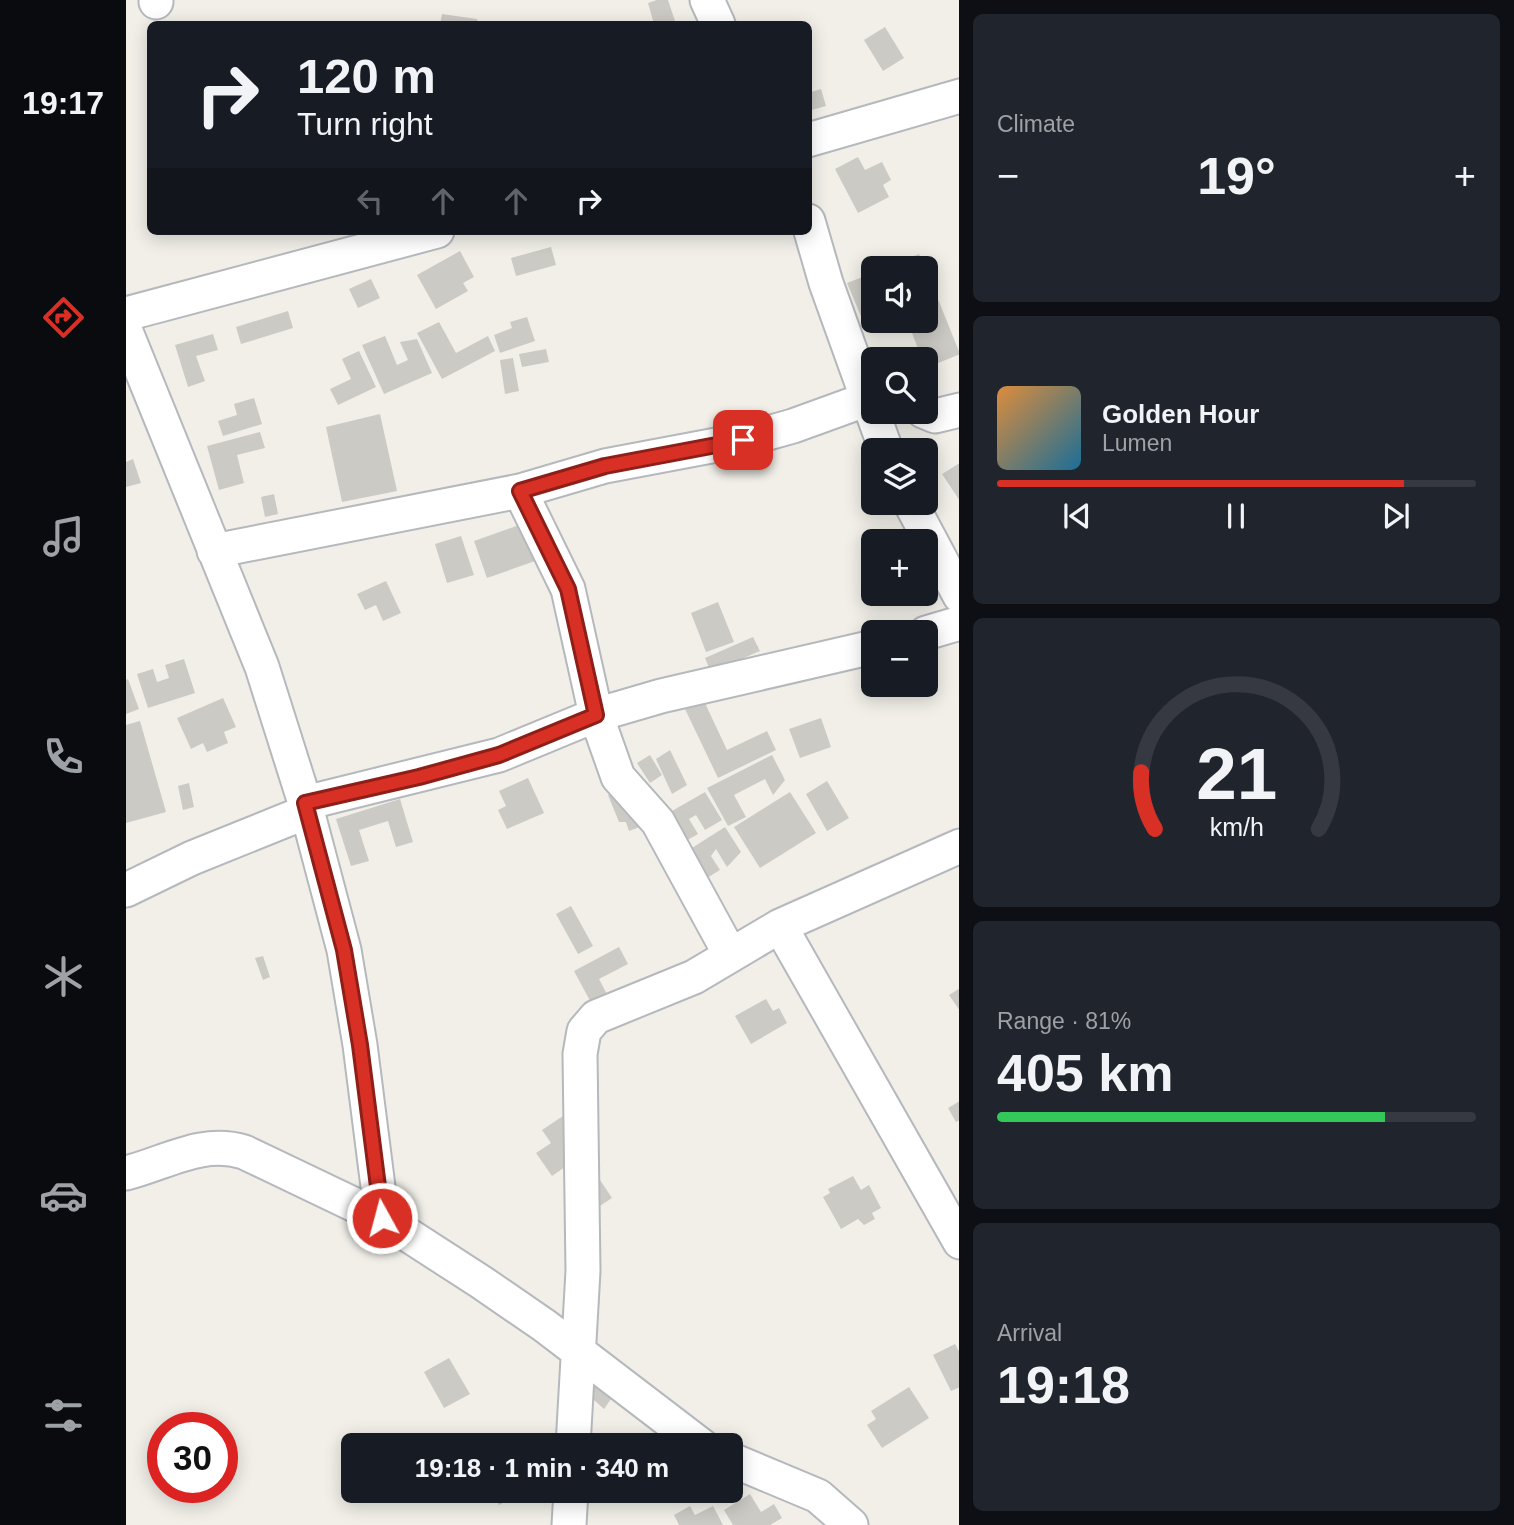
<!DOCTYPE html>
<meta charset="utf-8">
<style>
body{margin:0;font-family:Helvetica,sans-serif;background:#20242c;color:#f1f3f6;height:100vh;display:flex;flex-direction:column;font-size:26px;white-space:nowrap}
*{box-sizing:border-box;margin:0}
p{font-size:23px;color:#9ea1a6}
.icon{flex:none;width:38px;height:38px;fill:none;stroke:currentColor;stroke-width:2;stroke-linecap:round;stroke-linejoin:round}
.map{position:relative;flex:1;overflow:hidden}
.sheet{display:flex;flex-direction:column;gap:14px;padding:14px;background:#0d0f14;width:555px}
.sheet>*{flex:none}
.top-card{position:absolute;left:21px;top:21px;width:665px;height:214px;border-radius:10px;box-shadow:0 4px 18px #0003;background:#171b24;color:#f1f3f6;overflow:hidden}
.tools{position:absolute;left:735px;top:256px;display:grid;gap:14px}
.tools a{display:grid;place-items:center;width:77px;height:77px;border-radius:10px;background:#171b24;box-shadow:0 4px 18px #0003;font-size:35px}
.speed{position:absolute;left:21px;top:1412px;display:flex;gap:14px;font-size:35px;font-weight:700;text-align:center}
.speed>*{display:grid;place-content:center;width:91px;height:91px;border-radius:50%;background:#171b24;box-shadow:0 4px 18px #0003;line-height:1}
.speed .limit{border:10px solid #d22;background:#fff;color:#111}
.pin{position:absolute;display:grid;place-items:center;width:60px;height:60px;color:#fff;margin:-30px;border-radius:14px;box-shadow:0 4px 10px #0006}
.me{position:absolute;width:77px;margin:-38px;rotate:353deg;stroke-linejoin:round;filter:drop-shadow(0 0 5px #0008)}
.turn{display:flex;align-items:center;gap:24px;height:147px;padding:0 35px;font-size:32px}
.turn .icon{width:91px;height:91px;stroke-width:2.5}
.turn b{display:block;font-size:49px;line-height:60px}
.lanes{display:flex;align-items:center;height:66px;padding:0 35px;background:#0003;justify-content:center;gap:35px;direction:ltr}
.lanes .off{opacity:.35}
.big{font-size:52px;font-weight:700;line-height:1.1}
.sheet .tile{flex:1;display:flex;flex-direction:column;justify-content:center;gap:10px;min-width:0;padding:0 24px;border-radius:10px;background:#20242c}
.sheet .dial{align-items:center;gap:0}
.dial svg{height:182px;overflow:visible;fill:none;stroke:#363941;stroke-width:7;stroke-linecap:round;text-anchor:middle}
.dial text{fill:#f1f3f6;stroke:none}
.song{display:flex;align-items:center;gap:21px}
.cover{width:84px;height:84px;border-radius:10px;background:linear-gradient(135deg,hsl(30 70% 55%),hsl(200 70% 35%))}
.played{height:7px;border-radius:4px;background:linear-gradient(90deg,#d93025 85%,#363941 85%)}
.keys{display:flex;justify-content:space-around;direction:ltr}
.heat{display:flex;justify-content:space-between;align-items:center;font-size:38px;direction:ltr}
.charge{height:10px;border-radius:5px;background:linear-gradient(90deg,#34c759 81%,#363941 0)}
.trip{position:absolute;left:215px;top:1433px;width:402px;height:70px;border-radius:10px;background:#171b24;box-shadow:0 4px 18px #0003;font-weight:700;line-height:70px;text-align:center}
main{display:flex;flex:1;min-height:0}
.tab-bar{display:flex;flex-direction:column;width:126px;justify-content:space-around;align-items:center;background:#090b0e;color:#9ea1a6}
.tab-bar .icon{width:49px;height:49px}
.tab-bar .active{color:#d93025}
.tab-bar b{font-size:32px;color:#f1f3f6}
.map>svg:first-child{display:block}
.building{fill:#cccac5}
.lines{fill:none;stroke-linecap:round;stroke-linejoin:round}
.minor-casing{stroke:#b5b8bc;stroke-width:37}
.minor{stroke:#fff;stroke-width:33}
.route-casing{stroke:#8d1f18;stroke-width:18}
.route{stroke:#d93025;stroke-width:12}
</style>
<main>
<nav class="tab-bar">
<b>19:17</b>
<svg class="icon active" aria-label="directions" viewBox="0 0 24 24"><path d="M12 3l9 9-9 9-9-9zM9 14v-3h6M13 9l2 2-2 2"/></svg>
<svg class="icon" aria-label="music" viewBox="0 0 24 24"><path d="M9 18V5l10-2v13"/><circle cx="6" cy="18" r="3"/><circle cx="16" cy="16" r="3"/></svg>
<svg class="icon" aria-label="phone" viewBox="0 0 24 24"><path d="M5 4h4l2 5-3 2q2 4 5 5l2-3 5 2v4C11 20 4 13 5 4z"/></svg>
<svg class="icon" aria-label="climate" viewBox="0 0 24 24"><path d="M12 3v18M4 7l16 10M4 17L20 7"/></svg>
<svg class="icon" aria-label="car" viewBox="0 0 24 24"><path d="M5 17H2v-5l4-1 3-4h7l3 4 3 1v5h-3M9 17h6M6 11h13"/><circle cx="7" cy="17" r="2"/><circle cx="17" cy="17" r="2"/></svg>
<svg class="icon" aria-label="filters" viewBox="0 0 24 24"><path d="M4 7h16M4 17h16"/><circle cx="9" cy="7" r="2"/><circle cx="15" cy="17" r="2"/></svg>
</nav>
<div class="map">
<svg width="834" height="1525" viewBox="0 0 834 1525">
<rect width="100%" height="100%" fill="#f1efe8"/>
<path class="building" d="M531 0H542L550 24H528L522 3Z
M316 14 351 19 352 24H314Z
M759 27 778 58 757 71 738 40Z
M695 89 700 106 682 111V93Z
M732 157 739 170 756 162 765 180 757 185 763 197 732 213 709 169Z
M425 247 430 265 390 276 385 258Z
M334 251 348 277 337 283 342 291 310 309 291 275Z
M793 254 799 268H759Z
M800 269 834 354 800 368V359H796L781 320H800Z
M747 273V317L737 321 721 283Z
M245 279 254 298 232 308 223 289Z
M162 311 167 328 115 344 110 327Z
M401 317 409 341 374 353 368 335 386 328 384 322Z
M313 322 330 353 362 336 369 351 316 379 291 333Z
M87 334 92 350 70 356 79 381 62 387 49 345Z
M259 336 271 365 282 360 274 342 291 339 306 373 258 394 236 345Z
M420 349 423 362 396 367 393 354Z
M233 351 250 387 212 405 204 389 225 379 216 359Z
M387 358 393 391 379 394 374 360Z
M128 398 136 424 97 436 92 421 111 415 108 404Z
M254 414 271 491 216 502 200 427Z
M134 432 139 448 111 455 118 483 93 490 81 446Z
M7 459 15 483 0 487V462Z
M834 463V501L816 474Z
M148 494 152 514 139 517 135 497Z
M399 523 412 560 361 578 348 541Z
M335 536 348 575 321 583 309 544Z
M260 581 275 613 257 621 250 605 239 610 231 594Z
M592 602 608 642 580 652 565 613Z
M627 637 634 651 585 672 579 658Z
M58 659 69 693 22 708 11 674 27 669 31 682 43 678 39 665Z
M2 679 13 709 0 714V680Z
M97 698 110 727 98 732 102 743 81 752 77 743 65 749 51 718Z
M578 701 601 750 641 731 650 750 592 778 559 709Z
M695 718 705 747 674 758 663 729Z
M14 721 40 812 0 823V725Z
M544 750 561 785 546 794 530 759Z
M524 755 536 775 524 783 511 763Z
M646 755 659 780 647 795 639 779 608 795 620 817 602 826 581 788Z
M402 778 418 813 381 829 372 810 380 806 373 791Z
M701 781 723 818 701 831 680 794Z
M63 783 68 807 57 810 52 786Z
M509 785 524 823 503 831 500 822H493L482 795Z
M579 792 596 820 579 830 570 815 563 819 572 834 556 843 539 815Z
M664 792 690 833 634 868 608 827Z
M274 799 287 842 270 847 262 821 233 830 243 861 225 866 210 819Z
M599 827 615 852 601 867 590 849 585 856 594 870 576 881 558 853Z
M445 906 467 946 452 954 430 914Z
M493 947 502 964 473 979 485 1002 469 1010 448 971Z
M137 956 144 977 137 980 129 958Z
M834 988V1011L823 995Z
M640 999 647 1011 653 1008 661 1023 625 1044 609 1016Z
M834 1101V1120L830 1122 822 1108Z
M437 1116 469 1163 447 1179 439 1167 426 1176 410 1153 425 1143 416 1130Z
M470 1174 486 1198 466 1211Z
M727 1176 735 1190 743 1185 755 1208 746 1213 749 1219 738 1225 732 1219 715 1229 697 1197 704 1193 702 1189Z
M829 1344 834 1353V1387L825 1391 807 1355Z
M323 1358 344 1394 318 1408 298 1372Z
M461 1380 511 1386 491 1400 485 1399 478 1409 459 1392Z
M783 1387 803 1418 756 1448 741 1425 750 1419 745 1411Z
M365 1491H382L386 1498 373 1505Z
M624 1494 635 1512 648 1504 656 1518 644 1525H607L598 1510Z
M564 1506 569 1515 587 1506 597 1525H553L548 1515Z"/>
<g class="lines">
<defs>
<path id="minor" d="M30 0V2
M581 0 592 24
M682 140 834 96
M682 221 700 283 760 450
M0 314 311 231
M0 332 136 667 179 803 218 950 234 1045 256 1218
M797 411 809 416 834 410
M394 491 442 589 470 715 492 777 532 822 604 954
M784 502 834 596
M88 551 394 491 479 466 617 440 667 426 747 397
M800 633 834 623
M179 803 373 755 470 715 535 696 747 647
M0 890 66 858 180 812
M654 926 834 1242
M0 1173C40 1163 76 1139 118 1152L256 1218 355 1282 419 1326 576 1446
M447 1446 457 1271 454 1054 458 1031 470 1017 568 977 654 926 834 846
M606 1460 692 1496 725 1525
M443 1525 445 1491"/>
</defs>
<use href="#minor" class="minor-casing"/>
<use href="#minor" class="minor"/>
</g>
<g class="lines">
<defs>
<path id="route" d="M256 1218 234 1045 218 950 179 803 293 777 373 755 470 715 442 589 394 491 479 466 617 440"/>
</defs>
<use href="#route" class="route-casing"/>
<use href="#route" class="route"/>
</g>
</svg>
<div class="tools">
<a><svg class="icon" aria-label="sound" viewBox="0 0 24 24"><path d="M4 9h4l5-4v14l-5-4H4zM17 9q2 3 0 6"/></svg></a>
<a><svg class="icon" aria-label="search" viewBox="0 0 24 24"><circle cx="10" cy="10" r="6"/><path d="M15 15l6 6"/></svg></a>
<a><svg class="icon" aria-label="layers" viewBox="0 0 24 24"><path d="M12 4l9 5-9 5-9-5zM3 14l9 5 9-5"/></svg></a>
<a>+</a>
<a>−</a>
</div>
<div class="speed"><div class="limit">30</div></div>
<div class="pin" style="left:617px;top:440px;background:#d93025"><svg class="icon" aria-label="arrive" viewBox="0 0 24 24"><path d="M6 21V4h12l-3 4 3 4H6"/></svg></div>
<svg class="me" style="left:256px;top:1218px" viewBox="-20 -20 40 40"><circle r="17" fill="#d93025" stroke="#fff" stroke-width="3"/><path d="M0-11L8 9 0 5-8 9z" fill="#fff"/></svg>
<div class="trip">19:18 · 1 min · 340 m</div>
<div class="top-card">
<div class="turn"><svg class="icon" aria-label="right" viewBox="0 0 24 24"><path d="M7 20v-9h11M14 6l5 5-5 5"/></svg><div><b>120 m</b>Turn right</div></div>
<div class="lanes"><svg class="icon off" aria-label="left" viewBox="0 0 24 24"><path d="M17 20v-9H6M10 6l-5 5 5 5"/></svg><svg class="icon off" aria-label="ahead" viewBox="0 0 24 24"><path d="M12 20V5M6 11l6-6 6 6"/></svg><svg class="icon off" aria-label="ahead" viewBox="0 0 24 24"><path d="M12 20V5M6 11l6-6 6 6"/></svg><svg class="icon" aria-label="right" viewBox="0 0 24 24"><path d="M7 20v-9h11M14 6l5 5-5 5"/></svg></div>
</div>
</div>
<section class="sheet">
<div class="tile"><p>Climate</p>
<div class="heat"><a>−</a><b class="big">19°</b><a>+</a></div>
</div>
<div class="tile">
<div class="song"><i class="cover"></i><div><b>Golden Hour</b><p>Lumen</p></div></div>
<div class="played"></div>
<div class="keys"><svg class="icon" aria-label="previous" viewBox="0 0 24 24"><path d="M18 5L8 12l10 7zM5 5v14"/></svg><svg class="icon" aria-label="pause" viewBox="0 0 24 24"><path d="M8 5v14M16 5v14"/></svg><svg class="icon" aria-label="next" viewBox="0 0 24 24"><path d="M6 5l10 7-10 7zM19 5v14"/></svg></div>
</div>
<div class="tile dial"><svg viewBox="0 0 100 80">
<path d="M14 69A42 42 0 1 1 86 69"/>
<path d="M14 69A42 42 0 0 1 8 44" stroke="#d93025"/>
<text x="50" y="56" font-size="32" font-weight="700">21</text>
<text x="50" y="72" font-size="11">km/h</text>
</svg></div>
<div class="tile"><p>Range · 81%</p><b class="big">405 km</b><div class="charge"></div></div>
<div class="tile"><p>Arrival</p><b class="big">19:18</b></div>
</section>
</main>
